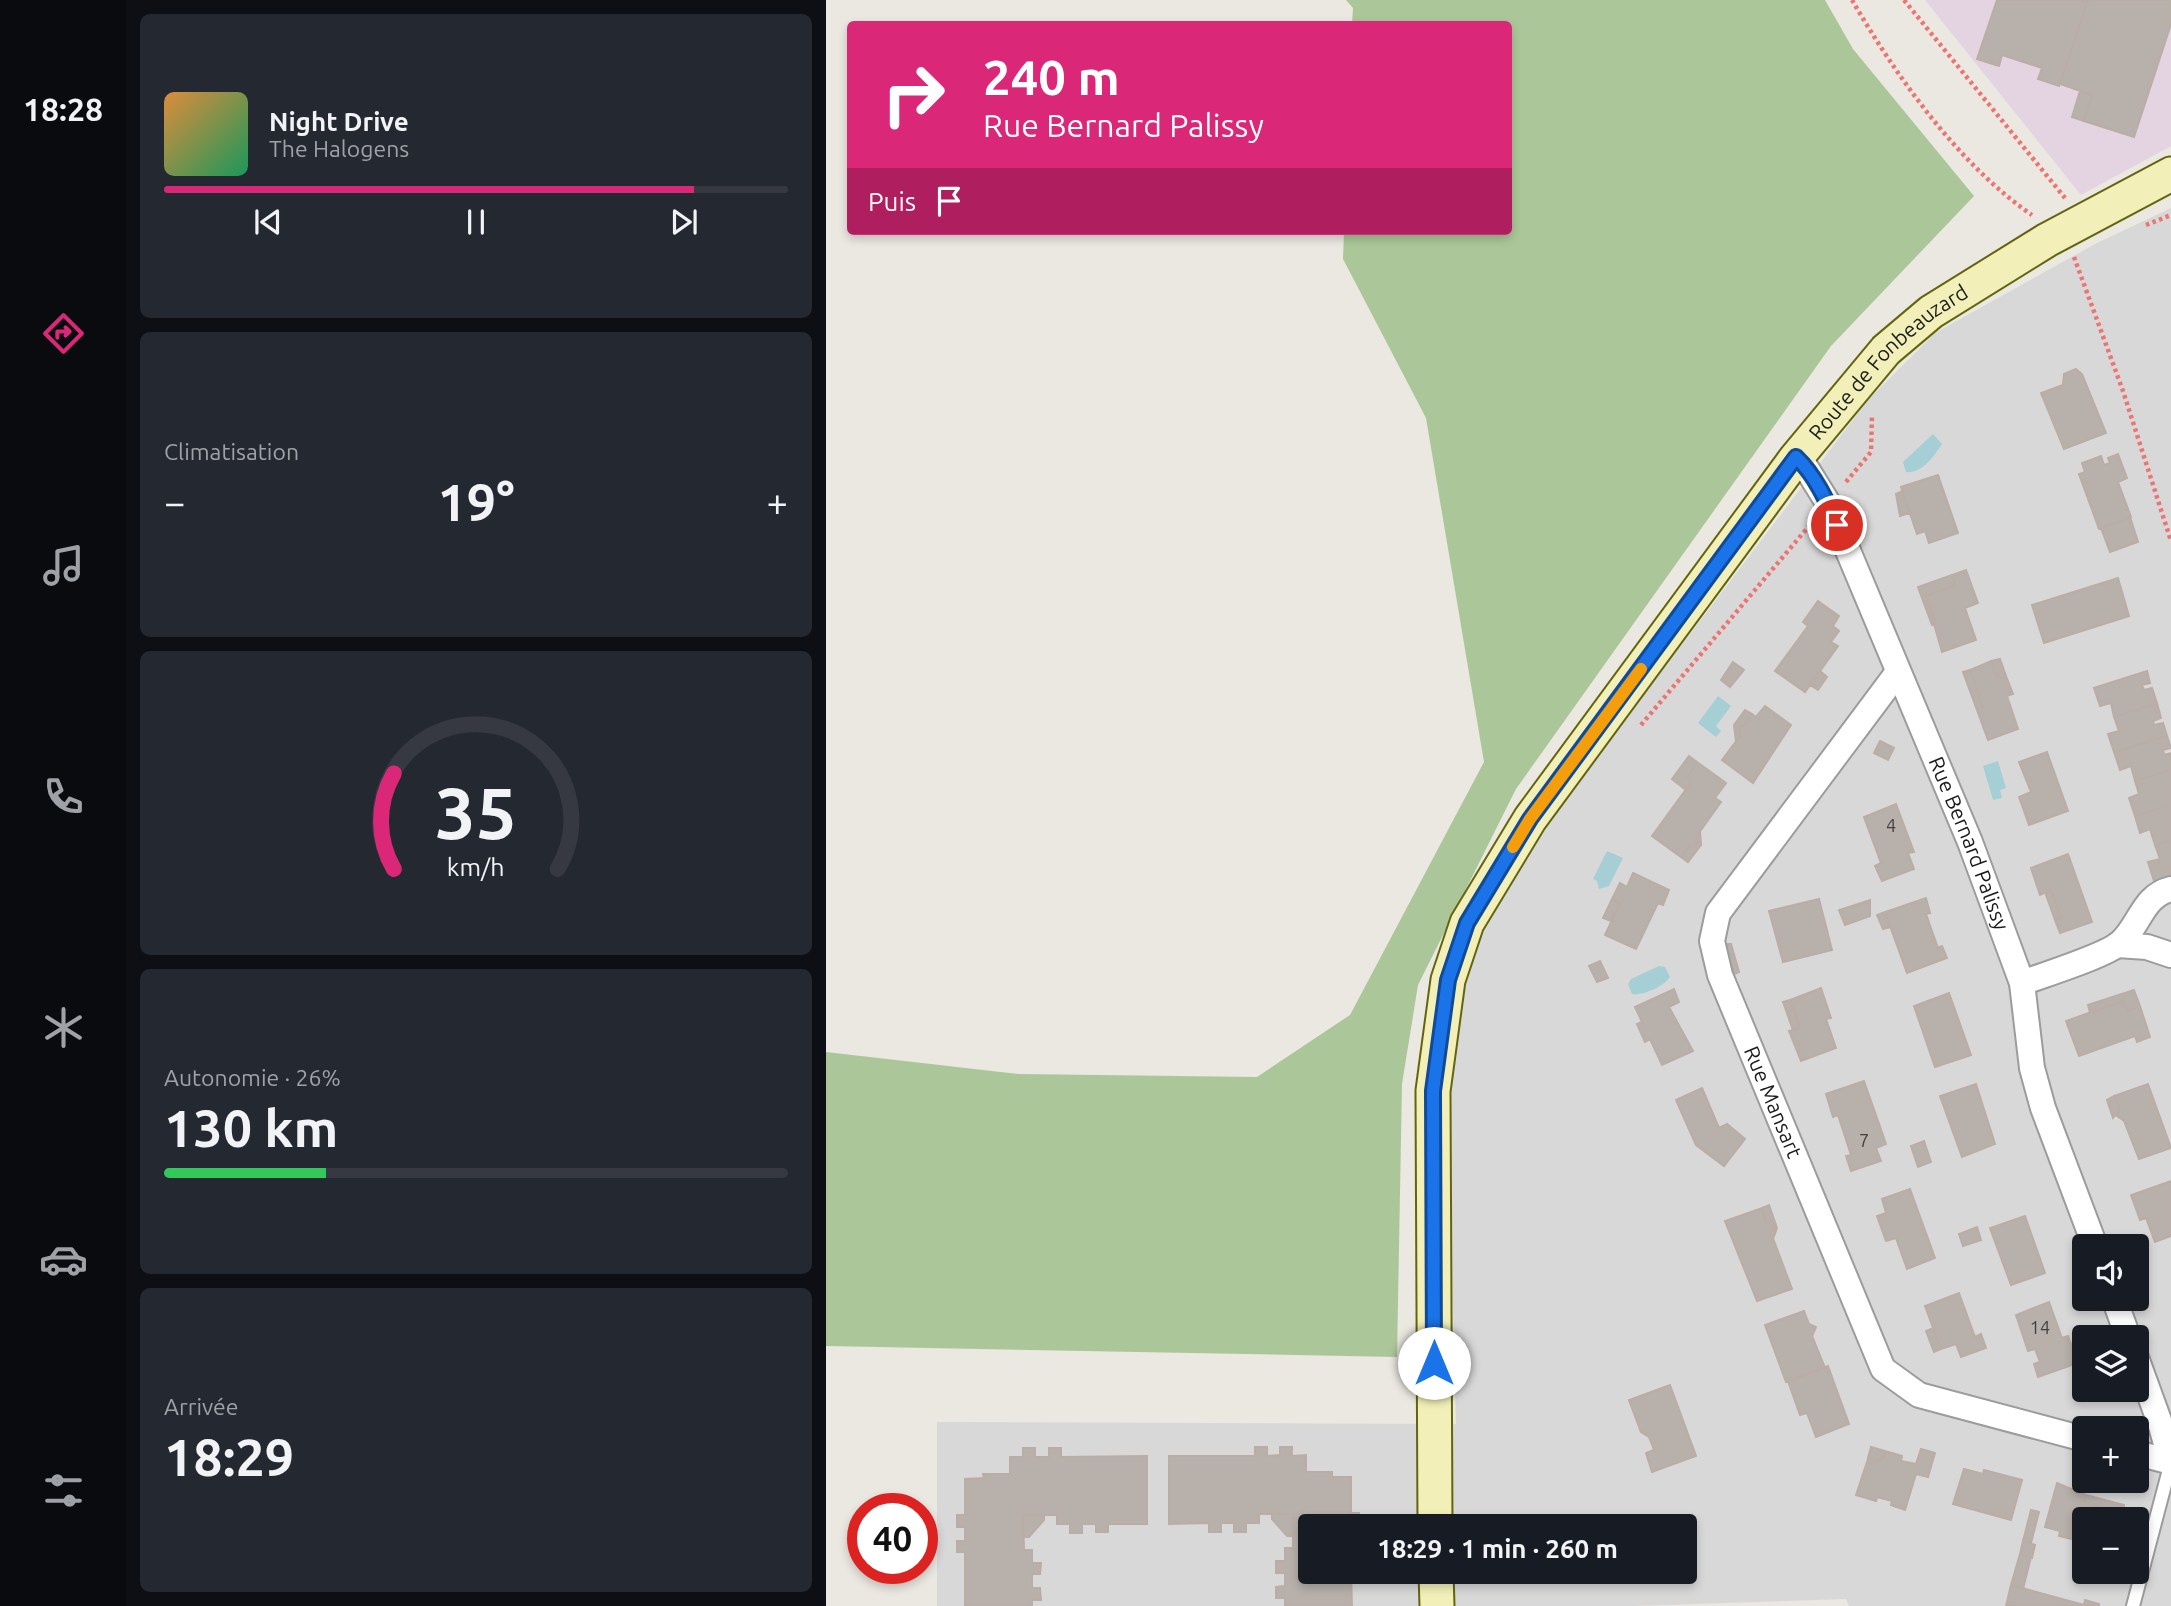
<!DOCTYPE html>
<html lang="fr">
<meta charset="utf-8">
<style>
body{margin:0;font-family:Ubuntu,sans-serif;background:#242831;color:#f1f3f6;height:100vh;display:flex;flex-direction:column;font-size:26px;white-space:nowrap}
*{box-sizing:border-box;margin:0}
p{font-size:23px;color:#9ea1a6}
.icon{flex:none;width:38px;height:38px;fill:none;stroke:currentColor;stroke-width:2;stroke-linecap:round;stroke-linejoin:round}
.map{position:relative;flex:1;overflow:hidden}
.drawer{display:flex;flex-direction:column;gap:14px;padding:14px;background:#0d0f14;width:700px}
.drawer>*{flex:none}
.banner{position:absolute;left:21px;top:21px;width:665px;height:214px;border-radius:7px;box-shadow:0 4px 10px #0003;background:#db2777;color:#fff;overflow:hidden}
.fabs{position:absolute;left:1246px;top:1234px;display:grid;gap:14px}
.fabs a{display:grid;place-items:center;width:77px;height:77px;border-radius:7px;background:#171b24;box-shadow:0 4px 10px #0003;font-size:35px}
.speed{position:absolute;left:21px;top:1493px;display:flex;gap:14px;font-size:35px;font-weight:700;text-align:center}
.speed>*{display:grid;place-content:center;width:91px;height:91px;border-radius:50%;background:#171b24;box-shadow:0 4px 10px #0003;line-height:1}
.speed .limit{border:10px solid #d22;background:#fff;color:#111}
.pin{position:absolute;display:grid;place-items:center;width:60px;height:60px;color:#fff;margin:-30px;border:4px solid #fff;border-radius:50%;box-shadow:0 2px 7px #0007}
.me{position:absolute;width:77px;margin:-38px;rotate:0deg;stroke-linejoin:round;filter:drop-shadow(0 0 5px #0008)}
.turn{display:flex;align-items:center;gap:24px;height:147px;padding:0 21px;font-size:32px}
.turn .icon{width:91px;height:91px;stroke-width:2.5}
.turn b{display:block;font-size:49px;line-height:60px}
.then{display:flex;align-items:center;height:66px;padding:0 21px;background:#0003;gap:14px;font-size:26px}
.big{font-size:52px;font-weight:600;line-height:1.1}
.drawer .tile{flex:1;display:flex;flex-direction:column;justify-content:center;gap:10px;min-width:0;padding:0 24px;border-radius:10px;background:#242831}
.drawer .dial{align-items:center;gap:0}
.dial svg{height:182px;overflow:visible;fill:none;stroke:#363941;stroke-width:7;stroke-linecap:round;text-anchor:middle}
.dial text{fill:#f1f3f6;stroke:none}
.song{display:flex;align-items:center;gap:21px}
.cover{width:84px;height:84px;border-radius:10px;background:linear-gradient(135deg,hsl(30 70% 55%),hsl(150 70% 35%))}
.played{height:7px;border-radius:4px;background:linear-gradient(90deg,#db2777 85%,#363941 85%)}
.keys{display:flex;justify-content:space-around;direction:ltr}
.heat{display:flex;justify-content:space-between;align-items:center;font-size:38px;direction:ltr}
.charge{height:10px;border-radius:5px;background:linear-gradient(90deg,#34c759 26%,#363941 0)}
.trip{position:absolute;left:472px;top:1514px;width:399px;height:70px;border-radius:7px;background:#171b24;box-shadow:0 4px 10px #0003;font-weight:600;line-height:70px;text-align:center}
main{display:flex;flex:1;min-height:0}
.tab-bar{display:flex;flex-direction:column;width:126px;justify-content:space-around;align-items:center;background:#090b0e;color:#9ea1a6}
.tab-bar .icon{width:49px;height:49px}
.tab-bar .selected{color:#db2777}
.tab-bar b{font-size:32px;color:#f1f3f6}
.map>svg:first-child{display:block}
.residential{fill:#d9d8d8;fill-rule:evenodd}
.industrial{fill:#e4d4e2}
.forest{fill:#abc799}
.water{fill:#a5ced5}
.building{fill:#b8b0ab;stroke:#bbada5;stroke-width:2}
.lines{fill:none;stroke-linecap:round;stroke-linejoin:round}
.lane-casing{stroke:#9c9c9c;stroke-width:16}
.street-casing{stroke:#9c9c9c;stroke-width:28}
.secondary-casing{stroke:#63650e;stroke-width:37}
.path{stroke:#eb7572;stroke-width:4.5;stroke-dasharray:3.5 3.5;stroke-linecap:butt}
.lane{stroke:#fff;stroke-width:12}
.street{stroke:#fff;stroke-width:24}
.secondary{stroke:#f2f0b8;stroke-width:33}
.route-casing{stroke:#114b97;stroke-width:18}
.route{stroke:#1a73e8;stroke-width:12}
.slow{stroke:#f59e0b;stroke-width:12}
.labels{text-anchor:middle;stroke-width:7;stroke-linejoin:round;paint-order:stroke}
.number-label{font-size:18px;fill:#42403f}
.street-label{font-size:21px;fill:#1b1b1b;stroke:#fff}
</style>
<main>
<nav class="tab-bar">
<b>18:28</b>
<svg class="icon selected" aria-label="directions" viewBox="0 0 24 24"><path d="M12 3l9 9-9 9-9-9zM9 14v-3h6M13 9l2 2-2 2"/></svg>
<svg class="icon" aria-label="music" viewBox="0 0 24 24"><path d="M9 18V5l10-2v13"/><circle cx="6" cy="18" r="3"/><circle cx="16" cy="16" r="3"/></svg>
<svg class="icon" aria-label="phone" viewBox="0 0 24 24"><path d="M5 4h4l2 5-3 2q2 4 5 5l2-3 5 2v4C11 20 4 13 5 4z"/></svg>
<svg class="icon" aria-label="climate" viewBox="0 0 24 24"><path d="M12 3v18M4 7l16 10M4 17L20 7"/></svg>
<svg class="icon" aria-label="car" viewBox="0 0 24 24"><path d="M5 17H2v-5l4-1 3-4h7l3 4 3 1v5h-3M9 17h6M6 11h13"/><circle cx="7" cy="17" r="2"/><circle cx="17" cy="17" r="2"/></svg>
<svg class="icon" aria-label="filters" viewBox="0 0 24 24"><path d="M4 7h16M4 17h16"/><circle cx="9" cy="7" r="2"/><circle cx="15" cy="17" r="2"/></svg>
</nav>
<section class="drawer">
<div class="tile">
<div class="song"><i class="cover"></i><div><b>Night Drive</b><p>The Halogens</p></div></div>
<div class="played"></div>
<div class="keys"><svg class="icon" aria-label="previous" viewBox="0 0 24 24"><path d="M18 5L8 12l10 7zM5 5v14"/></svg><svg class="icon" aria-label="pause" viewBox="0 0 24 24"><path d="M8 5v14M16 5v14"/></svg><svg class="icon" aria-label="next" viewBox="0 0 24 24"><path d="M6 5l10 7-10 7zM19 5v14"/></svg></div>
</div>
<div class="tile"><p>Climatisation</p>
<div class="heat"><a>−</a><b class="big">19°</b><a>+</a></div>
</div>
<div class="tile dial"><svg viewBox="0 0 100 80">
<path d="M14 69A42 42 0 1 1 86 69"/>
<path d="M14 69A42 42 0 0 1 14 27" stroke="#db2777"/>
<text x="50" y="56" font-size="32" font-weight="700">35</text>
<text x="50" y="72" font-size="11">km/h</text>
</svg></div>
<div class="tile"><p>Autonomie · 26%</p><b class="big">130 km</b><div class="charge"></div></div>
<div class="tile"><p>Arrivée</p><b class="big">18:29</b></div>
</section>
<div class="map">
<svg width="1345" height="1606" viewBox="0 0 1345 1606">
<rect width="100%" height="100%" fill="#ebe7e1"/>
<path class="residential" d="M1345 208V1606H1023L1020 1599 808 1606H111V1422L630 1424 621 1091 635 979 667 893 1042 400 1109 333 1269 244ZM1258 1246H1311V1298H1258ZM1258 1337H1311V1390H1258ZM1258 1428H1311V1480H1258ZM1258 1519H1311V1572H1258ZM485 1526H859V1572H485Z"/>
<path class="industrial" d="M1099 0H1345V146L1255 195Z"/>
<path class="forest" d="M520 0H999L1027 49 1148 196 1005 346 690 789 592 985 576 1084 571 1357 0 1346V1052L193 1074 431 1077 524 1015 658 762 600 418 517 259 518 231H682V24H526L527 8Z"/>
<path class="water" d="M1107 434 1116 444C1108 456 1096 474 1080 472L1077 462Z
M892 696 905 706 890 726 895 731 890 737 872 723Z
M1172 761 1180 788 1174 790 1176 798 1167 800 1157 766Z
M781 851 797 858 783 886 773 889 771 881 767 879Z
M833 966 839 967 844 977C838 986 817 996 806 994L802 984 805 979Z"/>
<path class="building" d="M1171 0H1262L1233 86 1212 79 1216 68 1176 55 1173 66 1151 59Z
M1262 0H1345V24L1308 137 1258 121 1266 95 1234 84Z
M1254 91 1266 95 1258 121 1246 117Z
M1250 369 1256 374 1280 433 1238 449 1215 393 1237 385 1238 374Z
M1292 454 1301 478 1292 482 1305 517 1273 529 1253 474 1259 472 1256 463 1275 456 1278 465 1284 463 1282 458Z
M1112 475 1132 533 1103 543 1099 531 1091 534 1075 487Z
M1076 491 1083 513 1074 516 1070 494Z
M1304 517 1312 542 1284 552 1275 528Z
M1140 570 1152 603 1139 608 1150 640 1116 652 1100 596 1130 585 1126 575Z
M1126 575 1130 585 1100 596 1110 624 1106 625 1092 587Z
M1292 578 1303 616 1218 643 1206 605Z
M992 601 1013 616 1007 626 1013 631 1005 642 1012 646 979 692 949 671 982 626 977 622Z
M1174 659 1180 676 1175 678 1168 672 1165 661Z
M1165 661 1168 672 1175 678 1180 676 1187 694 1181 696 1192 729 1162 740 1151 710 1157 707 1144 670Z
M907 662 918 670 904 687 895 680Z
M1144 670 1157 707 1151 710 1137 672Z
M994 671 1001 677 992 690 984 685Z
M1321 671 1324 683 1316 685 1318 690 1326 688 1331 703 1288 717 1285 703 1274 706 1268 688Z
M1331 703 1335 718 1327 721 1328 725 1337 723 1341 736 1288 752 1282 734 1293 731 1288 717Z
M939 706 965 725 927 783 896 760 914 736 913 726H918L926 714 930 717Z
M919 710 926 714 918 726H913L914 736 910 742 908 725Z
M1341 736 1345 748 1337 750 1338 755 1345 753V770L1309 781 1305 766 1294 770 1288 752Z
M1054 741 1068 748 1062 760 1048 753Z
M1221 752 1242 811 1203 825 1193 797 1205 792 1193 762Z
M863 756 871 762 861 777 866 781 860 790 846 779Z
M871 762 900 783 889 798 895 802 870 837V845H864L855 857 826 836 866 781 861 777Z
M1345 770V805L1309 816 1303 798 1313 794 1309 781Z
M1070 804 1088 852 1082 853 1088 869 1056 881 1049 866 1055 863 1038 817Z
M1345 805V840L1329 845 1324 829 1314 833 1309 816Z
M874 831 875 845 862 862 855 857 864 845H870Z
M1345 840V876L1328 881 1322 862 1334 859 1329 845Z
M1242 854 1266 922 1234 933 1229 920 1235 918 1225 890 1214 895 1205 868Z
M807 873 843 890 837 905 832 903 810 949 779 935 794 903 786 899 794 883 801 887Z
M1225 890 1235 918 1229 920 1219 892Z
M1100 898 1104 913 1100 914 1112 948 1116 946 1121 958 1081 973 1059 912Z
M786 899 794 903 785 921 777 918Z
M993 899 1006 950 957 962 943 911Z
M1044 900V916L1019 925 1013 910Z
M1059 912 1064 927 1057 929 1051 915Z
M898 944H905L913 972 906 975Z
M774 961 782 978 771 982 763 966Z
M995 988 1005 1018 1000 1019 1010 1048 975 1061 963 1031 974 1028 964 1000Z
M848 989 853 1002 843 1007 867 1051 836 1065 824 1039 819 1042 811 1024 816 1022 809 1007Z
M1308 990 1314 1006 1301 1011 1297 1001 1264 1013 1262 1005Z
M1123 993 1145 1055 1109 1067 1088 1006Z
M964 1000 974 1028 967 1030 957 1002Z
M1297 1001 1301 1011 1314 1006 1324 1037 1311 1042 1309 1036 1253 1056 1240 1021Z
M1038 1081 1060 1144 1050 1148 1055 1161 1025 1171 1020 1156 1025 1155 1012 1115 1007 1117 1000 1094Z
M1150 1084 1169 1144 1136 1157 1114 1096Z
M1322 1084 1345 1148 1313 1159 1298 1121 1291 1116 1294 1109 1288 1096Z
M876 1088 893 1128 901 1124 919 1139 898 1166 870 1145 850 1100Z
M1288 1096 1294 1109 1287 1118 1281 1100Z
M1098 1141 1105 1162 1092 1167 1085 1146Z
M1345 1181V1236L1329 1242 1320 1218 1314 1220 1305 1195Z
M1084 1189 1109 1258 1081 1269 1070 1238 1060 1241 1051 1216 1060 1213 1056 1199Z
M943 1205 951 1228 947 1239 948 1225 940 1221 936 1208Z
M936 1208 940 1221 948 1225 945 1233 966 1289 931 1301 899 1221Z
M1199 1216 1219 1273 1185 1285 1164 1228Z
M1151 1227 1155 1240 1137 1246 1133 1234Z
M1133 1293 1149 1337 1155 1334 1160 1348 1135 1357 1130 1344 1115 1349 1099 1306Z
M1223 1302 1236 1338 1242 1336 1252 1363 1212 1377 1208 1364 1214 1362 1209 1349 1202 1351 1190 1315Z
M978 1311 983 1324 990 1327 986 1336 999 1368 960 1382 939 1325Z
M1107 1328 1115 1349 1108 1352 1100 1331Z
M1002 1366 1023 1424 990 1437 981 1413 974 1415 962 1381Z
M844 1385 870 1456 826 1472 820 1453 828 1450 823 1437 815 1432 803 1400Z
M429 1447H441V1456L454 1455V1447H466V1456L480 1455V1472H506V1477H525V1513H533L534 1525 485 1526V1572H525L526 1606H459V1598H450V1587L459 1586V1573H450V1561H459V1548H467V1514H433V1523H420V1532H408V1523H395V1532H383V1523L343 1524V1456H429Z
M1045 1447 1059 1451 1058 1457 1046 1464 1041 1462Z
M197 1448H209V1457H223V1448H235V1457L321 1456V1524H282V1532H270V1524H256V1533H244V1524H231V1515H197L198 1550H206V1563H215L214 1574H206V1588H214L215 1600H206V1606H139V1552H131V1541H139V1527H131V1515H139V1479L158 1478 157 1474H184V1457H197Z
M1095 1449 1109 1453 1102 1477 1090 1474 1079 1510 1065 1505 1066 1501 1051 1497 1050 1501 1030 1495 1041 1462 1046 1464 1057 1457 1059 1451 1076 1456 1075 1461 1090 1464Z
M1138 1469 1157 1474 1158 1470 1196 1480 1185 1520 1127 1504Z
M1231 1483 1260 1495 1258 1502 1297 1513 1296 1519H1258V1542L1233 1536 1234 1531 1219 1527Z
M1260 1495 1298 1505 1297 1513 1258 1502Z
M1205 1510 1213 1512 1205 1543 1197 1541Z
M446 1514H467V1535L461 1536 446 1519Z
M197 1515 218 1516V1520L203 1537H197Z
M1197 1541 1209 1545 1206 1558 1194 1554Z
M1194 1554 1205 1557 1197 1589 1185 1585Z
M1185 1585 1258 1605 1259 1600 1273 1604V1606H1180Z"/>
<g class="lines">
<defs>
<path id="lane" d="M1307 1606 1345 1462"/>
<g id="street">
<path id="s1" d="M970 458 979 466 1002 503 1144 842 1196 983 1206 1068 1217 1108 1269 1246"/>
<path id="s2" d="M1072 672 892 913 886 941 894 975 1057 1369 1093 1395 1258 1439"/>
<path d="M1291 945 1321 947 1345 955"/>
<path d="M1196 983C1217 975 1279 956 1294 943 1314 926 1316 896 1345 889"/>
<path d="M1288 1298 1302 1337"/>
<path d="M1311 1360 1335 1426 1345 1462"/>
<path d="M1311 1453 1345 1462"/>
</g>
<g id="secondary">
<path id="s3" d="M609 1526 607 1091 622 980 641 923 704 819 970 458 1060 350 1105 312 1221 240 1345 174"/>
<path d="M610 1572 611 1606"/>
</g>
</defs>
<use href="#lane" class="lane-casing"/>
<use href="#street" class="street-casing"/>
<use href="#secondary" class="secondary-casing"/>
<path class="path" d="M1026 0C1070 76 1133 165 1206 215
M1078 0 1239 198
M1320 225 1345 215
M1248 257 1297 391 1345 541
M1020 482 1045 452 1046 416
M815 725 983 526"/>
<use href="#lane" class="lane"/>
<use href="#street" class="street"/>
<use href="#secondary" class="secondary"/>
</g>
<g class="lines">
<defs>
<path id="route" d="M608 1363 607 1091 622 980 641 923 704 819 970 457C989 475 1001 501 1011 525"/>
</defs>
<use href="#route" class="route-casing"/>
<use href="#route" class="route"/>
<path class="slow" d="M687 847 704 819 815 669"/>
</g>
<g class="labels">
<g class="number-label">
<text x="1065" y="832">4</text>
<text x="1038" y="1147">7</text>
<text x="1214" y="1334">14</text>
</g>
<g class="street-label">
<text dy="7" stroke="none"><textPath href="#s3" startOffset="1311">Route de Fonbeauzard</textPath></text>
<text dy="7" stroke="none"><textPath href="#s1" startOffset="424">Rue Bernard Palissy</textPath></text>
<text dy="7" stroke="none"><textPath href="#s2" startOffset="502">Rue Mansart</textPath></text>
</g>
</g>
</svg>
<div class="fabs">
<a><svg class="icon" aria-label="sound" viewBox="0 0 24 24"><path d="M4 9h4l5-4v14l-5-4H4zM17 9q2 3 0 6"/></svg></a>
<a><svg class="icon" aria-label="layers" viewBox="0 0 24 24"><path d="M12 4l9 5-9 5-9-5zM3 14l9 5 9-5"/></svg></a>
<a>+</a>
<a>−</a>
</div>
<div class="speed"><div class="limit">40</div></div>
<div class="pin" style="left:1011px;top:525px;background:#d93025"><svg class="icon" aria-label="arrive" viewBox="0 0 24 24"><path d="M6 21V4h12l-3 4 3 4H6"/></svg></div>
<svg class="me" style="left:608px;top:1363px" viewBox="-20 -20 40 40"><circle r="19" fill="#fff"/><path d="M0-13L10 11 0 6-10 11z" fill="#1a73e8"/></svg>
<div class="trip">18:29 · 1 min · 260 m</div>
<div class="banner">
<div class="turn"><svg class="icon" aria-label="right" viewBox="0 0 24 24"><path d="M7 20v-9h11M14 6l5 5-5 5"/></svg><div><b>240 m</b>Rue Bernard Palissy</div></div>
<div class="then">Puis<svg class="icon" aria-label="arrive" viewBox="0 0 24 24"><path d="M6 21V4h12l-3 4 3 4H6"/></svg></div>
</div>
</div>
</main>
